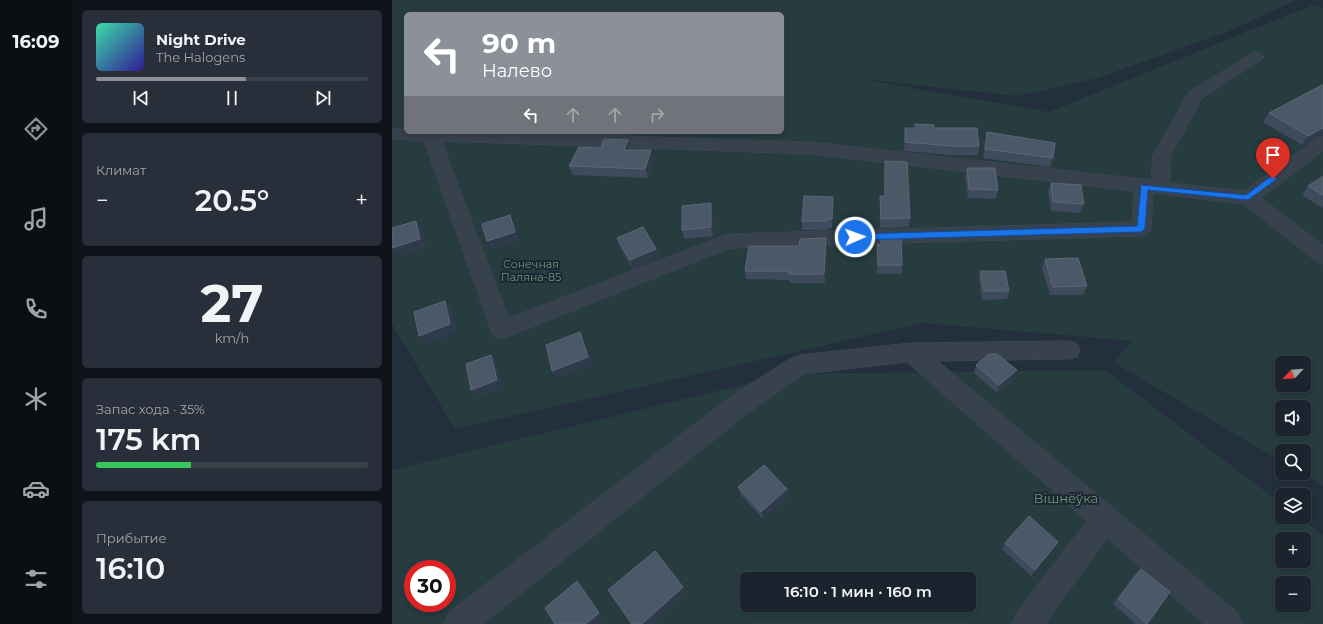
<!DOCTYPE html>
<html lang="ru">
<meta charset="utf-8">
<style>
body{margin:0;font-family:Montserrat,sans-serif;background:#282f3a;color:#f1f3f6;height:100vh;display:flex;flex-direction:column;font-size:15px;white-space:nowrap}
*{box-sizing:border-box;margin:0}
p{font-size:13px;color:#a0a4aa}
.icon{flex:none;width:22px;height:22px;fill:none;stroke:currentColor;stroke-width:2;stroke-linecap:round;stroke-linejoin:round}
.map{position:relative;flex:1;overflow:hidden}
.panel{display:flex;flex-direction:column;gap:10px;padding:10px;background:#0f1319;width:320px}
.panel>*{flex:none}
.guide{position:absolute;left:12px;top:12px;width:380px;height:122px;border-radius:6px;box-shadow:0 2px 6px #0003,0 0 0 1px #39404a;background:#8c9099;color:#fff;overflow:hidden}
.needle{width:26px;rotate:244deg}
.tools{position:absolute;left:883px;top:356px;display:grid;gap:8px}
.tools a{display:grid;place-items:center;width:36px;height:36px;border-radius:6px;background:#1b232e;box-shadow:0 2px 6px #0003,0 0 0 1px #39404a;font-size:20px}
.speed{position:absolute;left:12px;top:560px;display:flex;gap:8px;font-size:20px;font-weight:700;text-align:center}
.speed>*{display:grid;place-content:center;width:52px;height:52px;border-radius:50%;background:#1b232e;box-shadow:0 2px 6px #0003,0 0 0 1px #39404a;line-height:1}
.speed .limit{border:6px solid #d22;background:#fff;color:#111}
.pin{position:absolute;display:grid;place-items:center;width:34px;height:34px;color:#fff;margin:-41px -17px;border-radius:50% 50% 50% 0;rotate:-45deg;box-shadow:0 0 4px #0007}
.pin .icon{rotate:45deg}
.me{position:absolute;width:44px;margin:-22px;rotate:88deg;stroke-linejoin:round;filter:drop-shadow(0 0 3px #0008)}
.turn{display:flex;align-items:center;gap:14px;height:84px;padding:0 12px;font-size:18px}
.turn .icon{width:52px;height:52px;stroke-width:2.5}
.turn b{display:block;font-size:28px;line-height:34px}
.lanes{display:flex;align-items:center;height:38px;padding:0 12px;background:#0003;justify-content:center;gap:20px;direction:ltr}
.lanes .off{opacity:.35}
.big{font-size:30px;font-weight:600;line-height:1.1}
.panel .tile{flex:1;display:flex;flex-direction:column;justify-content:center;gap:6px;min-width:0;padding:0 14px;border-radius:6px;background:#282f3a}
.panel .dial{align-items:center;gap:0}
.dial b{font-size:52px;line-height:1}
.song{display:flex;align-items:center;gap:12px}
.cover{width:48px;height:48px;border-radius:6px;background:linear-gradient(135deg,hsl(160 70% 55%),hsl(250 70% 35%))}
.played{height:4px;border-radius:2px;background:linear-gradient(90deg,#8c9099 55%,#39404a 55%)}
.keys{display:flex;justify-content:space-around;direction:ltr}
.heat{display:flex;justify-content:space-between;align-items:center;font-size:22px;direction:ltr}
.charge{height:6px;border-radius:3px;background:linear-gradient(90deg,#34c759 35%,#39404a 0)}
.trip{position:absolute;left:348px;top:572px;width:236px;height:40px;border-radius:6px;background:#1b232e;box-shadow:0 2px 6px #0003,0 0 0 1px #39404a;font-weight:600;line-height:40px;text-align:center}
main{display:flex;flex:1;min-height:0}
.tab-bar{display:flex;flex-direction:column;width:72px;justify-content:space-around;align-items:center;background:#0b0e12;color:#a0a4aa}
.tab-bar .icon{width:28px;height:28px}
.tab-bar .active{color:#8c9099}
.tab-bar b{font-size:18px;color:#f1f3f6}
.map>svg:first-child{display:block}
.green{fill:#263c3f;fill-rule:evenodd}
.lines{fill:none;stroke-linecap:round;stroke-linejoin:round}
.minor-casing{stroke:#414a57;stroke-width:1}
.minor{fill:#38414e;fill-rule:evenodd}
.wall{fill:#3f4b5c}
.shaded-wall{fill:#2f3b4b}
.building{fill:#4b5868;stroke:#5c6777}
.route{fill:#1a73e8;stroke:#114b97}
.labels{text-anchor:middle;stroke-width:4;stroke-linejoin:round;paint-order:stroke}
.park-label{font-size:11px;fill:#6b9a76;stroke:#1d2633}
.near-park-label{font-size:13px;fill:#6b9a76;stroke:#1d2633}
</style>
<main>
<nav class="tab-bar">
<b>16:09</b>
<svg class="icon active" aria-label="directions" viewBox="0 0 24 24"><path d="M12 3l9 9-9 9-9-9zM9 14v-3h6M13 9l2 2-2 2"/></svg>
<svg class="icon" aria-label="music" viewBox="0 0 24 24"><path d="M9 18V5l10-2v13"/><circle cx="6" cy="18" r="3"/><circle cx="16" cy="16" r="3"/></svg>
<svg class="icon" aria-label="phone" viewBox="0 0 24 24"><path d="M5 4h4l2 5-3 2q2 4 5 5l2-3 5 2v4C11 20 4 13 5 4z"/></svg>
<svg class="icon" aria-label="climate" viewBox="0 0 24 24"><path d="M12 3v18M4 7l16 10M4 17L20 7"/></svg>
<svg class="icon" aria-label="car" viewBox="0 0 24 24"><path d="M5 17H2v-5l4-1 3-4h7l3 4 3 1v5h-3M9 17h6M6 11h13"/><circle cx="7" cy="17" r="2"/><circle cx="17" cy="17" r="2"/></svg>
<svg class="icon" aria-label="filters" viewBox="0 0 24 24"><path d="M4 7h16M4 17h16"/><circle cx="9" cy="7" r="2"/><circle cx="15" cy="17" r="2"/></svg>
</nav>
<section class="panel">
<div class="tile">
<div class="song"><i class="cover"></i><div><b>Night Drive</b><p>The Halogens</p></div></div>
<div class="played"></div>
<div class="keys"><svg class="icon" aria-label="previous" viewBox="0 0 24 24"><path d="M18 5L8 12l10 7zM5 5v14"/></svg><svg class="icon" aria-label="pause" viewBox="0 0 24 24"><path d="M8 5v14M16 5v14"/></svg><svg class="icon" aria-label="next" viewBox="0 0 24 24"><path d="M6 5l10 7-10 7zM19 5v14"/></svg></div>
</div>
<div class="tile"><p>Климат</p>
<div class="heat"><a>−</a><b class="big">20.5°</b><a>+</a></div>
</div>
<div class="tile dial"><b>27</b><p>km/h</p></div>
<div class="tile"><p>Запас хода · 35%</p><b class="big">175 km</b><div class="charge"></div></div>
<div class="tile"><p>Прибытие</p><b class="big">16:10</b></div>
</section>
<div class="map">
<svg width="931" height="624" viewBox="0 0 931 624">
<rect width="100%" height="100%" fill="#242f3e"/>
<path class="green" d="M0 0H905L837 31 706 78 626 96 470 79 657 112 921 5 931 8V486L909 473H912V451H890V462L721 362 741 341 531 323 63 429 0 324ZM14 14H390V132H14ZM890 363H912V385H890ZM890 407H912V429H890Z
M713 370 890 504V517H907L931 535V624H0V470L395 374ZM890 539H912V561H890ZM21 569H55V603H21ZM355 579H577V605H355ZM890 583H912V605H890Z"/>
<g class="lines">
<defs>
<path id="minor" d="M864 52 869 54 872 57 869 60 810 98 779 155 778 183 852 191 925 138 931 136V151L869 198 931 245V264L924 261 851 204 761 193 759 229 756 234 749 236 338 248 110 339 102 336 99 330 32 141 0 139V129H14V132H105L418 142 759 180 761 155 797 92 859 54ZM50 141 418 154 742 191 740 222 336 234 117 318Z
M677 341 685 343 688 350 685 357 677 359 546 361 846 613 850 624H812L715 538 653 624H620L624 613 695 521 515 362 412 374 356 413 91 624H52L56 613 338 397 399 358 407 355 519 343Z"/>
</defs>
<use href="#minor" class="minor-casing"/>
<use href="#minor" class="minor"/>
</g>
<path class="wall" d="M931 85V133L910 145 871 122 877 113Z
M513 128H542L587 146 586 155H560L512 151Z
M220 132H245L244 135 221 134Z
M595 132 661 158 658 167 591 158Z
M236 140 239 149 238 150 262 159 256 178 181 175 177 166 209 148Z
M493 161 518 218 517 227 488 228V196H492Z
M575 168 606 190 604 199 576 198 573 176Z
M931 176V208L910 195 916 186Z
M659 183 692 204 688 213 659 211 656 192Z
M441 205 440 228H436L435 230H410V221Z
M321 212V236L292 239 290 230Z
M489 236 510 265V274H485V244L489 245Z
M225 238 264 249 267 257 241 269 228 247Z
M434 238 435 247 433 283H398L397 280 354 279 353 271 407 246Z
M653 259 695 286 691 295H658L650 268Z
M588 271 617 291 615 299 590 300 587 280Z
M584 365 623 378 605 393 582 373Z
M346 487 395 489 397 496 371 519 348 494Z
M613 543 662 548 639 576 610 549Z
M749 569 755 624H744L721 604 743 574Z"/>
<path class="shaded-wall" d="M931 128V133L910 145 916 136Z
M236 140 239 149 235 159 232 150Z
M259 150 262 159 256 178 253 169Z
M319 203 321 212V236L319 227Z
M118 215 123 224 128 240 100 250 95 241Z
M24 221 31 229 34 248 6 257 0 249V248Z
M434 238 435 247 433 283 432 274Z
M264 249 267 257 241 269 238 260Z
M53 301 60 309 65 332 34 344 27 336Z
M188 332 193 341 201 365 166 379 160 371Z
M99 355 105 363 111 388 86 398 79 390Z
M625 370 623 378 605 393 607 385Z
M395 489 397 496 371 519 369 512Z
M666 542 662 548 639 576 643 570Z
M185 581 191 587 212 618 206 624H194Z
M291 587 295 593 260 624H250Z"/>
<path class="building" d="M930 85H931V128L916 136 877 113Z
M523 124 542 125V128H585L587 146H561L513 142V128H523Z
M595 132 663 143 661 158 593 149Z
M212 139 236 140 232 150H259L253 169 177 166 187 147 209 148Z
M493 161 515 162 518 218 489 219 488 196H493Z
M575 168H603L606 190 577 189Z
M931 176V195L916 186Z
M659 183 689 185 692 204 661 202Z
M412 196 441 197 440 219H435V221H410Z
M319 203V227L290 230V206Z
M118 215 123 232 95 241 90 224Z
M24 221 28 239 0 248V228Z
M251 227 264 249 238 260 225 238Z
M489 236H509L510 265H486L485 244 489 245Z
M434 238 432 274H396L397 271H353L357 246H407L408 239Z
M686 258 695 286 661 287 653 259Z
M588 271H613L617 291H592Z
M53 301 58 324 27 336 22 312Z
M188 332 196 357 160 371 154 345Z
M597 354H605L625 370 607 385 584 365Z
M99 355 105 380 79 390 74 364Z
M372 465 395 489 369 512 346 487Z
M637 516 666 542 643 570 613 543Z
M263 551 291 587 250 624H240L216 590Z
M749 569 778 592 755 624 726 599Z
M185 581 207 613 194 624H163L153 608Z"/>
<path class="route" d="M878 177H884L885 179 856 200 756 190 753 229 749 232 463 240 459 237 463 234 745 226 749 185 854 195Z"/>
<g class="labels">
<g class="park-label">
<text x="139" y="268">Сонечная<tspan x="139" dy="13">Паляна-85</tspan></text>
</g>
<g class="near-park-label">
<text x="674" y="503">Вішнёўка</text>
</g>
</g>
</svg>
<div class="tools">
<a><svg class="needle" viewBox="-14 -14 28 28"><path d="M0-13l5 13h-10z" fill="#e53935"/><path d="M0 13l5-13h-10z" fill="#a0a4aa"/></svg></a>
<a><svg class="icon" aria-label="sound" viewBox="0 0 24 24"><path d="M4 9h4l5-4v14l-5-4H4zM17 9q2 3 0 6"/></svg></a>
<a><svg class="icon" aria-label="search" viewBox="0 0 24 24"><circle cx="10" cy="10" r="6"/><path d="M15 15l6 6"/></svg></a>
<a><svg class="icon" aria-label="layers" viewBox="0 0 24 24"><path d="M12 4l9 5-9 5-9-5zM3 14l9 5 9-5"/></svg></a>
<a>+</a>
<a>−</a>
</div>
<div class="speed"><div class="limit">30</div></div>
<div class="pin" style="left:881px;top:179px;background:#d93025"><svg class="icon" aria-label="arrive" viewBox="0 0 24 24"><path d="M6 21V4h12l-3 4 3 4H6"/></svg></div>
<svg class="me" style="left:463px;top:237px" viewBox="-20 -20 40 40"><circle r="17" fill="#1a73e8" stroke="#fff" stroke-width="3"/><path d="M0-11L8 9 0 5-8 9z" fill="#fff"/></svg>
<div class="trip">16:10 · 1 мин · 160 m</div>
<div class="guide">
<div class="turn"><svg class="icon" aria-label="left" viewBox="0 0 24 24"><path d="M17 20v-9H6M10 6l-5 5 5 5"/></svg><div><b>90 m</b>Налево</div></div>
<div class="lanes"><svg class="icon" aria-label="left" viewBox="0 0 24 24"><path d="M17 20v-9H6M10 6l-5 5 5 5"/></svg><svg class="icon off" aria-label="ahead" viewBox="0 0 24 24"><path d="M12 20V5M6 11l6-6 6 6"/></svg><svg class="icon off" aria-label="ahead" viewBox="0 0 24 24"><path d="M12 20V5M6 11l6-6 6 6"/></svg><svg class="icon off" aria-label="right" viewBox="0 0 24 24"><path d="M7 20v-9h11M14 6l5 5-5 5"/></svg></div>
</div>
</div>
</main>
